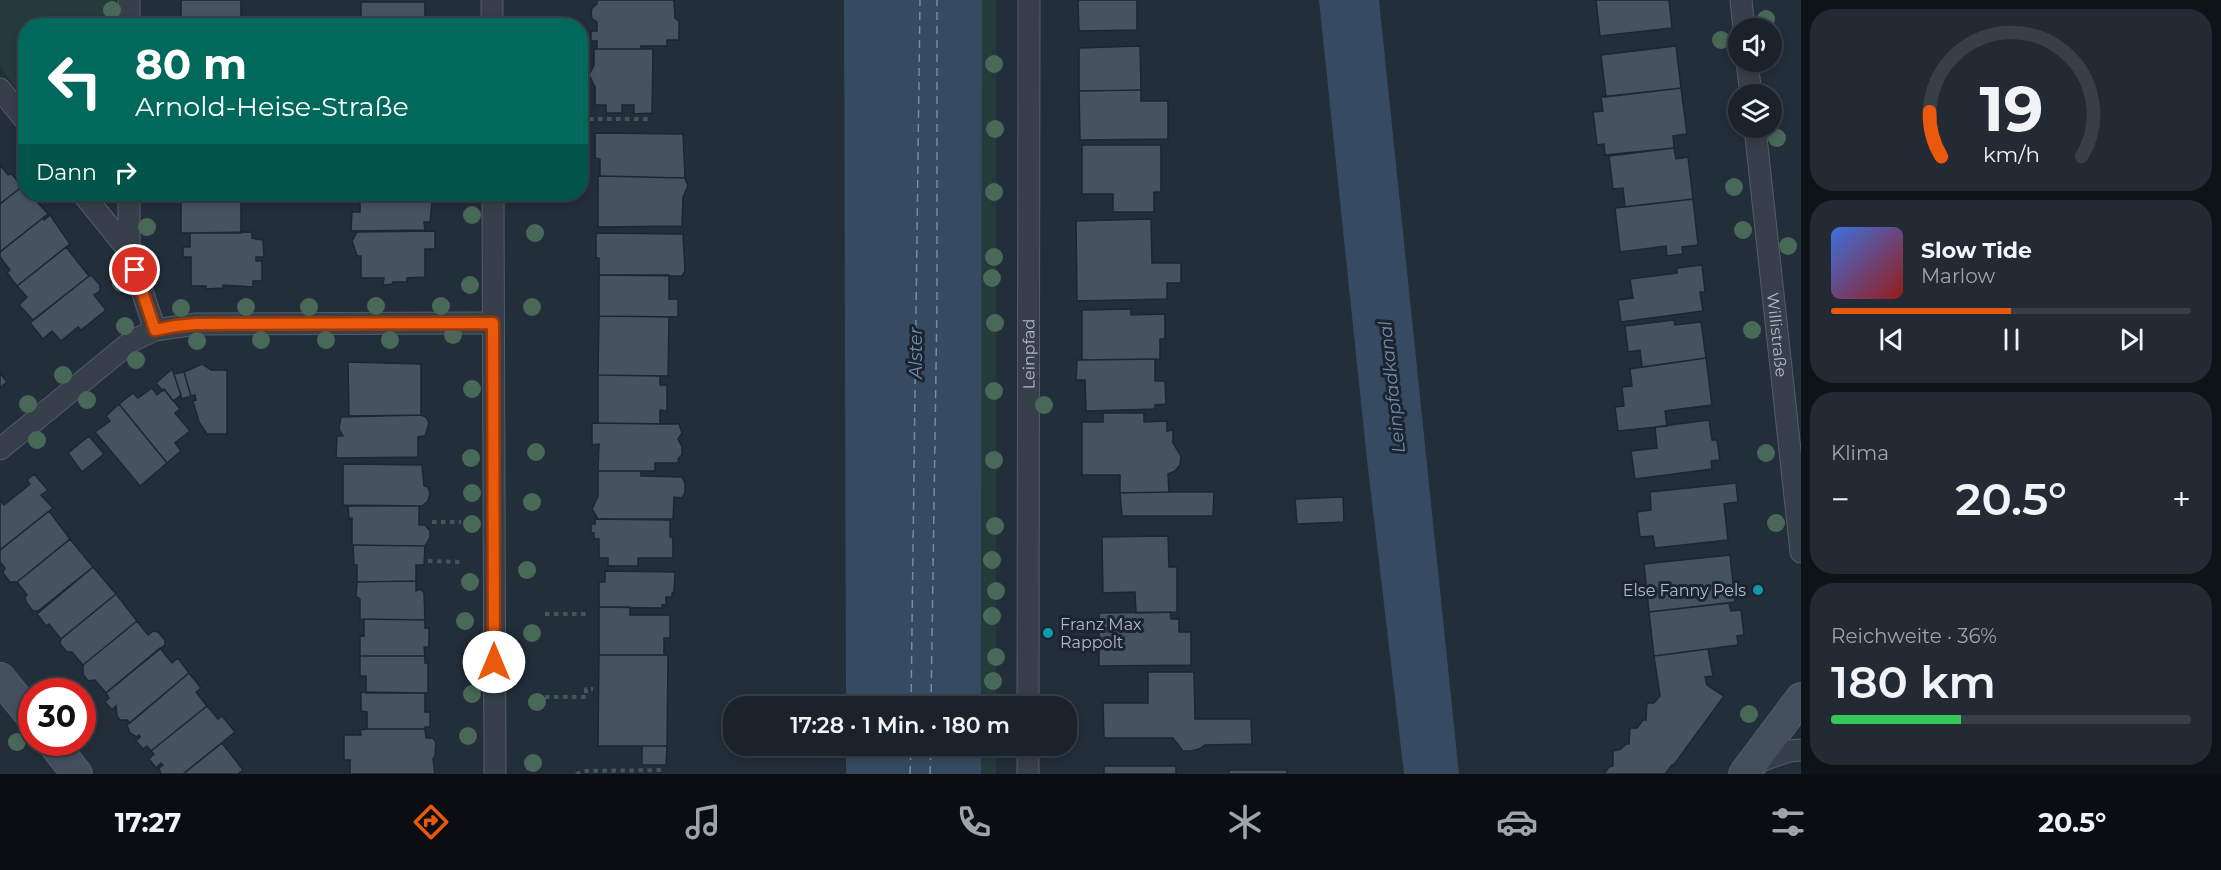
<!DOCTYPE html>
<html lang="de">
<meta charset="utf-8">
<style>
body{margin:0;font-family:Montserrat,sans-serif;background:#232a34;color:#f1f3f6;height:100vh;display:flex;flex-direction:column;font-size:22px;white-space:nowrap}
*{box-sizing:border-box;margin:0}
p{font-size:20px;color:#9fa4a9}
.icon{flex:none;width:33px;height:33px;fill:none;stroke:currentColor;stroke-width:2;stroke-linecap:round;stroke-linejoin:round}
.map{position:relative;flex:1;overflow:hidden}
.side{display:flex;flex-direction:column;gap:9px;padding:9px;background:#0e1318;width:420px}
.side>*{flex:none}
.guide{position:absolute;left:18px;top:18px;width:570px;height:183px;border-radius:24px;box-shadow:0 3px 9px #0003,0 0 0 2px #383f48;background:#00695c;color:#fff;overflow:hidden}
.fabs{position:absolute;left:1728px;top:18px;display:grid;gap:12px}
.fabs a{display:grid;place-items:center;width:54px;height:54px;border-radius:50%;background:#1a222c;box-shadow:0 3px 9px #0003,0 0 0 2px #383f48;font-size:30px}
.speed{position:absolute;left:18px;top:678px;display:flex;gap:12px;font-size:30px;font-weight:700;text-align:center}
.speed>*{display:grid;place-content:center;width:78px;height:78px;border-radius:50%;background:#1a222c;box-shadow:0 3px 9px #0003,0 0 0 2px #383f48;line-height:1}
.speed .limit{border:9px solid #d22;background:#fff;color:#111}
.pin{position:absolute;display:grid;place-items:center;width:51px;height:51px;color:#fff;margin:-26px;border:3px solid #fff;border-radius:50%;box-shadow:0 2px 6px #0007}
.me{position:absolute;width:66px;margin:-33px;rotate:0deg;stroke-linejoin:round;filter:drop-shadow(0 0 4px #0008)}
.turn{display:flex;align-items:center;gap:21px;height:126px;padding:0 18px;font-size:27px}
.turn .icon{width:78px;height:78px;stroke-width:2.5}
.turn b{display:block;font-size:42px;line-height:51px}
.then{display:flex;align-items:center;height:57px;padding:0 18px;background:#0003;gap:12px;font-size:22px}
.big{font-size:45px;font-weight:600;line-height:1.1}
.side .card{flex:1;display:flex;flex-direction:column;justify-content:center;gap:9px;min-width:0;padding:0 21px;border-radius:24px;background:#232a34}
.side .dial{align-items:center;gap:0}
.dial svg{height:156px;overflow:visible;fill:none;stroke:#383f48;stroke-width:7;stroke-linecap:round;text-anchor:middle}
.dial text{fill:#f1f3f6;stroke:none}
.song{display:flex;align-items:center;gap:18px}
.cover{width:72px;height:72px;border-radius:9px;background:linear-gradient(135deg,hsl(220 70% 55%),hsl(0 70% 35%))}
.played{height:6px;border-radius:3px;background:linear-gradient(90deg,#ea580c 50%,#383f48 50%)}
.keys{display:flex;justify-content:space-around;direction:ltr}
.heat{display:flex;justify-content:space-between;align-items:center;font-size:33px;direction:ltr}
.charge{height:9px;border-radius:4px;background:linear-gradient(90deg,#34c759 36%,#383f48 0)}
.trip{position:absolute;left:723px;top:696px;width:354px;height:60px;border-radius:24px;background:#1a222c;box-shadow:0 3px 9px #0003,0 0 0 2px #383f48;font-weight:600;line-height:60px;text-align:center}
.dock{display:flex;height:96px;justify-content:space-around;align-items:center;background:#0a0e12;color:#9fa4a9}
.dock .icon{width:42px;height:42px}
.dock .active{color:#ea580c}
.dock b{font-size:27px;color:#f1f3f6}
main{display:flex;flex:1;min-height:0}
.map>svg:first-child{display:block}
.green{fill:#243a3b}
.water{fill:#364a61}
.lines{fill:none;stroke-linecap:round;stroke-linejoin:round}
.ferry{stroke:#718daa;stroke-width:1.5;stroke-dasharray:8 6;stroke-linecap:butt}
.building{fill:#455361;stroke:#1d2631;stroke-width:1.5}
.street-casing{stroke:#535d68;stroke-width:23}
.secondary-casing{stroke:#535d68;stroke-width:32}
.path{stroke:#425758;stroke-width:4;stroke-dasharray:4.5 4.5;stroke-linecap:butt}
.street{stroke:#363f4a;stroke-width:21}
.secondary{stroke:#444f5d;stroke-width:30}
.tree{fill:#486858}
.route-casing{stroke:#983908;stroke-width:15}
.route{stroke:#ea580c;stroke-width:10}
.culture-dot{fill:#0f9aa8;stroke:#1b242f;stroke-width:2}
.labels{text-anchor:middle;stroke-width:6;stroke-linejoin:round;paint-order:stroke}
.street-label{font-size:16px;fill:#b0bac6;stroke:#1b242f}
.poi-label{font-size:16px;fill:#b0bac6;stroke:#1b242f;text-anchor:end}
.water-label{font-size:18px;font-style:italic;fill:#718daa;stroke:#1b242f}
</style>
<main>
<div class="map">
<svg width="1801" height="774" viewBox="0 0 1801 774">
<rect width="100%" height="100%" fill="#222e3a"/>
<path class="green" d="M0 0H116V25L26 26 25 99 0 67Z
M982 0H996V706H981Z
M981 746H996V774H981Z"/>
<path class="water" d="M844 0H982L981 706H846Z
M1319 0H1379L1459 774H1404L1367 460Z
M846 746H981V774H846Z"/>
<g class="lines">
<path class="ferry" d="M911 706 920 0
M931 706 937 302V0
M910 774 911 746
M930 774 931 746"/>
</g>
<path class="building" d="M181 0H241V26H181Z
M597 0H674L675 18 679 21V40H667V46H641V49H597V41H591V31H597V22L592 19 591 13 592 8 597 4Z
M1078 0H1137V30L1079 31Z
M1596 0H1669L1672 28 1600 36Z
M361 2H425V26H361Z
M1140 46 1141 90 1079 91V48Z
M1676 46 1681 88 1606 97 1601 55Z
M594 49H653L652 113 634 114V105H622V113H606V105H595V87L589 75 594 65Z
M1681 88 1687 134 1673 136 1674 148 1605 155 1604 144 1597 145 1593 112 1603 111 1601 97Z
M1141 90V101H1168V139L1080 140 1079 91Z
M595 133 683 134 685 178 600 176V159L595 158Z
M1082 145H1161V192H1154V212H1113V194H1082Z
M1674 148 1676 159 1688 157 1693 199 1625 207 1623 188 1613 189 1609 156Z
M0 165 8 175 12 174 18 182 19 189 0 204Z
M598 176 685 178 688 186 683 197 682 226 598 227Z
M23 186 26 194H30L48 214 0 252V204Z
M181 194H241V233H181Z
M360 194H429L432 202 430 222H424L425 230 351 231 352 212H360Z
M1693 199 1698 245 1682 247 1683 254 1667 256 1666 246 1620 252 1615 208Z
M50 215 70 244 17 286 7 273 10 270 0 257V252L43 218 44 220Z
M1151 219 1152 263H1181V283H1167V299L1077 301 1076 221Z
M435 231V249H425V277L407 278V282H393V284L383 285 384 278H361V256H357L352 241 357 232Z
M252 232V238L263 240 264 257H256V261H262V281H253V287L223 285V288L206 289V286H191V257H183V247H190V233Z
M596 233 683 234 685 271 682 276 599 275V258H596Z
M66 247 89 276 33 320 19 305 27 297 17 286Z
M1702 265 1705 292H1700L1703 311 1621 322 1618 300 1633 298 1630 279 1677 273V268Z
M599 275H669V299H678V317L599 316Z
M89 276H92L100 285V291L94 295 106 310 81 330 78 327 61 341 52 331 43 339 30 323Z
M1131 309V315L1165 314V339H1160V359L1082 360V310Z
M599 316 669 317 668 376 598 375Z
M1674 320 1675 325 1701 322 1706 358 1642 367 1640 350 1628 352 1625 326Z
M1706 358 1712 405 1665 411 1667 426 1618 431 1615 407 1624 406 1622 387 1632 386 1630 369Z
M1155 359V381H1165L1166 404 1155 405V409L1086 411 1085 380H1076L1077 360Z
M348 362 421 364V415L349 416Z
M202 364 211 370H227V434H207L199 422 193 401 196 400 195 395 191 396 184 372Z
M172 369 181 395 173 401 164 389 163 391 156 383Z
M184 372 191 396 182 399 174 374Z
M0 373 7 382 0 388Z
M598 375 660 376V385H667V411L660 410V424L598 423Z
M152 388 157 395 164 389 180 409 175 413 190 431 175 443 181 451 167 463 119 404 133 393 138 398Z
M119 404 167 463 140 486 95 432 110 421 106 416Z
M1103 413H1144V422L1167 421V431L1173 430V443L1181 456 1180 465 1175 471 1168 474 1169 492 1120 493V475H1082V422H1103Z
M421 415 426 417 429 423 425 436 418 437V457L336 458 337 436H343L339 429 341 417Z
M1709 420 1712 440H1717L1720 460 1711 461 1712 469 1635 479 1631 451 1657 448 1655 427Z
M592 423 679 424 682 433 678 439 682 447V455L678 459 679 463H655V471H598L599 444 592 445Z
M89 436 104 454 82 472 68 453Z
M343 464 422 465 424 486 428 487 430 494 428 501 422 506 343 505Z
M598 471H641V476L682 477 685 483V493L682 498 674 497 673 519H598L592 509 598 496Z
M34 474 48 490 41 495 53 508 0 550V500L4 505 30 484 27 480Z
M1736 483 1738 502 1724 504 1728 540 1655 548 1653 536 1640 537 1637 512 1651 510 1650 492Z
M1169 492H1214L1213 516H1122L1120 493Z
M1343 497 1344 522 1297 524 1295 499Z
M348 506H419V525H425L430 531V538L425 546 352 545V518L349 519Z
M49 511 70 539 17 582H10L3 573 5 568 0 562V550Z
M595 519 670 520V537H673V558H638V566H608V558H599V539H594V533H591V524H595Z
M1168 536 1169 567H1177V612L1136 613 1135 592 1103 593 1102 537Z
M70 539 93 567 38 611H33L26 602 25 597 27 595 17 582Z
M353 545 425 546 424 565H416V581L357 582V565H354Z
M1730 555 1735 602 1649 612 1644 564Z
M93 567 116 594 61 639 49 624 46 626 37 614Z
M605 571 675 572 674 592 672 593V597H666V605H662V608L599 607V582H605Z
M416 581V591L421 589 424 593 425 620 360 619V599L356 596 357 582Z
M116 594 137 621 83 665 72 652H67L60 644 61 639Z
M1729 603 1731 611 1741 610 1744 635 1737 636 1738 645 1654 656 1649 612Z
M599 607H630V615H670V638H664V655H599Z
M1170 612 1171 619H1179V632H1191V665L1099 666V613Z
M364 619 425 620V628H429V647H424L425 656H360V636H364Z
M137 621 148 635 153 631 158 632 165 640V645L106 693 95 680 88 681 83 674V665Z
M160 648 172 663 178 658 189 673 130 723 127 720H120L117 716 116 706 112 710 105 702 109 698 106 693Z
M1708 649 1713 676 1705 677 1707 685 1724 696 1673 766 1672 765 1666 773 1668 774H1604L1609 767 1613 766V751L1621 749 1626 744H1629L1630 728H1637L1643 720H1646L1647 703H1654L1660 696 1654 656Z
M599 655H668L667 746H598Z
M360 656H425V663H428V693H366V676H360Z
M1148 672H1194L1195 719H1251L1252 744 1205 745 1199 749 1191 751H1183L1173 738H1104L1103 703H1148Z
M189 673 201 688 196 692 207 706 151 751 147 746 143 749 136 741 140 737 139 735 137 737 130 733 127 725Z
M361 692 425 693V712H430V727H425V729H367V712L361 711Z
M207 706 218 719 222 716 235 732 183 774H161L159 768 163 765 161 763 156 768 149 759 154 754 151 751Z
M367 729H425L426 738H433L436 742 435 756 433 759 435 774H350V760H344V735H361L360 730Z
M222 743 243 770 238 774H183Z
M642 746H667L666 765H642Z
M1104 766H1176V774H1104Z
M1229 770H1287V774H1229Z"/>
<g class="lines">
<defs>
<g id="street">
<path d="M492 0V26"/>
<path d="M1741 0 1744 28"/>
<path d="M129 26V0"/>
<path d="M1747 62 1751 94"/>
<path d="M0 89 26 121"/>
<path id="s1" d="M1755 128 1801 552"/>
<path d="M83 194 129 251"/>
<path d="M129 194V251L155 330"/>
<path d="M493 194 495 774"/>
<path d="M0 449 132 341 155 330 196 324 493 323"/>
<path id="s2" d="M1028 706 1029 0"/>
<path d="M1752 764 1789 751 1801 750"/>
<path d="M1028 774V746"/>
</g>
<path id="secondary" d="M0 678 32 717
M52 742 77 774
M1744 774 1801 698"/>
</defs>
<use href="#street" class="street-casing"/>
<use href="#secondary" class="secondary-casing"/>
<path class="path" d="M580 119H652
M432 522H461
M428 561 461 562
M545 614H588
M545 697H586V689H593
M576 774 584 771 664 770"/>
<use href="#street" class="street"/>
<use href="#secondary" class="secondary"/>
</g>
<g class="tree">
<circle cx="112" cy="10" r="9"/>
<circle cx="1766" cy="19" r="9"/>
<circle cx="1721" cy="40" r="9"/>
<circle cx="994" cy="64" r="9"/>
<circle cx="995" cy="129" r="9"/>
<circle cx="1777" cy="138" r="9"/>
<circle cx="1734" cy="187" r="9"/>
<circle cx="994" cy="192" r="9"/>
<circle cx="472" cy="215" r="9"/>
<circle cx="147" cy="227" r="9"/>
<circle cx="1743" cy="230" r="9"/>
<circle cx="535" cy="233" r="9"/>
<circle cx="1788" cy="246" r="9"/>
<circle cx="994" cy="257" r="9"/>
<circle cx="992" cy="278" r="9"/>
<circle cx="121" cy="283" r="9"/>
<circle cx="470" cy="285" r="9"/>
<circle cx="376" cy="306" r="9"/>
<circle cx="441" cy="306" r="9"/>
<circle cx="246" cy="307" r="9"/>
<circle cx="309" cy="307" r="9"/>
<circle cx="532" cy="307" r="9"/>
<circle cx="181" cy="308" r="9"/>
<circle cx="995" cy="323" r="9"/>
<circle cx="125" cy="326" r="9"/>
<circle cx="1752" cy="330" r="9"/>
<circle cx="453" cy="335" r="9"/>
<circle cx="261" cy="340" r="9"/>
<circle cx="326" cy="340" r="9"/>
<circle cx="390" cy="340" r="9"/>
<circle cx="197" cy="341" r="9"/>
<circle cx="136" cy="360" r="9"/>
<circle cx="63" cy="375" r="9"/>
<circle cx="472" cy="389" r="9"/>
<circle cx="994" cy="391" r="9"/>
<circle cx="87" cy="400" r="9"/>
<circle cx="28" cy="404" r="9"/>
<circle cx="1044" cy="405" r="9"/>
<circle cx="37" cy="440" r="9"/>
<circle cx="536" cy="452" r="9"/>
<circle cx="1766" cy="453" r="9"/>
<circle cx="471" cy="458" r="9"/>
<circle cx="994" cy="460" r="9"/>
<circle cx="472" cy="493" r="9"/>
<circle cx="532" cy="502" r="9"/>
<circle cx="1776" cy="523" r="9"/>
<circle cx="472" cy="524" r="9"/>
<circle cx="995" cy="526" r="9"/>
<circle cx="992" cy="560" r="9"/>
<circle cx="527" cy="570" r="9"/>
<circle cx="470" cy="582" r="9"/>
<circle cx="996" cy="591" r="9"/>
<circle cx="992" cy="616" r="9"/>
<circle cx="465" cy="621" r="9"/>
<circle cx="532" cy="633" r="9"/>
<circle cx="996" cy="657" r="9"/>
<circle cx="993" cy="681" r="9"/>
<circle cx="472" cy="694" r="9"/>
<circle cx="537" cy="702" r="9"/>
<circle cx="1749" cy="714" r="9"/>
<circle cx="468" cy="736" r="9"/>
<circle cx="17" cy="742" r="9"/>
<circle cx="533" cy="763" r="9"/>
</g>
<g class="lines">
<defs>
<path id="route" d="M135 270 155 330 175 326 196 324 493 323 494 662"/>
</defs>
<use href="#route" class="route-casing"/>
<use href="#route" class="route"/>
</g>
<g class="culture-dot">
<circle cx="1758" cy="590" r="6"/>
<circle cx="1048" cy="633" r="6"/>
</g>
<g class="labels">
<g class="street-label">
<text dy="6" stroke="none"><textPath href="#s1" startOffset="208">Willistraße</textPath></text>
<text dy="6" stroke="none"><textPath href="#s2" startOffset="352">Leinpfad</textPath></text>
</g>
<g class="poi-label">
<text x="1746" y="596">Else Fanny Pels</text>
<text x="1060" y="630" text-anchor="start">Franz Max<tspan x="1060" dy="18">Rappolt</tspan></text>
</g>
<g class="water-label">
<text transform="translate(916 353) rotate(-90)" y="6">Alster</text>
<text transform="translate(1392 387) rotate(-96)" y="6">Leinpfadkanal</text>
</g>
</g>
</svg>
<div class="fabs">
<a><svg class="icon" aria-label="sound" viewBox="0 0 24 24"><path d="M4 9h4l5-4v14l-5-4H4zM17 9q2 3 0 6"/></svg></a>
<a><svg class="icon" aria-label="layers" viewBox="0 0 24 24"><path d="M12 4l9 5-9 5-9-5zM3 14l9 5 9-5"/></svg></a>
</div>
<div class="speed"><div class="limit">30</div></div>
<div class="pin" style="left:135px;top:270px;background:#d93025"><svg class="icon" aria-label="arrive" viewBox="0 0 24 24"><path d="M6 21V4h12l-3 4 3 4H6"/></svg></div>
<svg class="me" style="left:494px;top:662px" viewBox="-20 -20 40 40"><circle r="19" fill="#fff"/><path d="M0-13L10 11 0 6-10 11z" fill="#ea580c"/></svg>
<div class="trip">17:28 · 1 Min. · 180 m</div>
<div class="guide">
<div class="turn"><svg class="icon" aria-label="left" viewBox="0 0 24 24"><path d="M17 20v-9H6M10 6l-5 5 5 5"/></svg><div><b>80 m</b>Arnold-Heise-Straße</div></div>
<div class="then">Dann<svg class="icon" aria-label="right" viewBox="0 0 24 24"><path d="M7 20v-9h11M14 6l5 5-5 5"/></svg></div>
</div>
</div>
<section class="side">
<div class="card dial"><svg viewBox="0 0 100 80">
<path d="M14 69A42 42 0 1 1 86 69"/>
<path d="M14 69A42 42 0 0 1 8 46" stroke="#ea580c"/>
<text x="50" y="56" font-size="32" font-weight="700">19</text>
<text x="50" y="72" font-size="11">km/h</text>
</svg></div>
<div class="card">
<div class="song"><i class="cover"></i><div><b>Slow Tide</b><p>Marlow</p></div></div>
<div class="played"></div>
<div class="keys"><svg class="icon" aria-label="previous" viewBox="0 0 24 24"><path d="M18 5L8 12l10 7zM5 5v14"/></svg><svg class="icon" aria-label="pause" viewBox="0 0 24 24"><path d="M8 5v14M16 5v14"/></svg><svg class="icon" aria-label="next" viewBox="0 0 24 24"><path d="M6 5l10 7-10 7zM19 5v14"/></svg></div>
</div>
<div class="card"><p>Klima</p>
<div class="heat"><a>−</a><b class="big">20.5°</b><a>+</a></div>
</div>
<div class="card"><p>Reichweite · 36%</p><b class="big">180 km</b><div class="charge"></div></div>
</section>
</main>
<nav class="dock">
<b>17:27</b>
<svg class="icon active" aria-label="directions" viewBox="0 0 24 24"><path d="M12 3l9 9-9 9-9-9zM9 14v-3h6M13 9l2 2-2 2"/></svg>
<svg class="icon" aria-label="music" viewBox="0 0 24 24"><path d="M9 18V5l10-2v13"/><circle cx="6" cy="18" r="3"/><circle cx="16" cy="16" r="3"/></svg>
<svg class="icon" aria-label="phone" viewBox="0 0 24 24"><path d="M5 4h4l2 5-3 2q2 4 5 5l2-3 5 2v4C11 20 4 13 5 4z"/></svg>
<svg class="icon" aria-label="climate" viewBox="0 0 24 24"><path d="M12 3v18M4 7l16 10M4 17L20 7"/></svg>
<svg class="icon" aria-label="car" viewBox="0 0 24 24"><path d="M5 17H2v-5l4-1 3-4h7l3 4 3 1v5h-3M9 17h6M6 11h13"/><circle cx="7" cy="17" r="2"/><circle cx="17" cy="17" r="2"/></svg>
<svg class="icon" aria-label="filters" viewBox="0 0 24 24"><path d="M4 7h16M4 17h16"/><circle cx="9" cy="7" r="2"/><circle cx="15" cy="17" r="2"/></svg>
<b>20.5°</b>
</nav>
